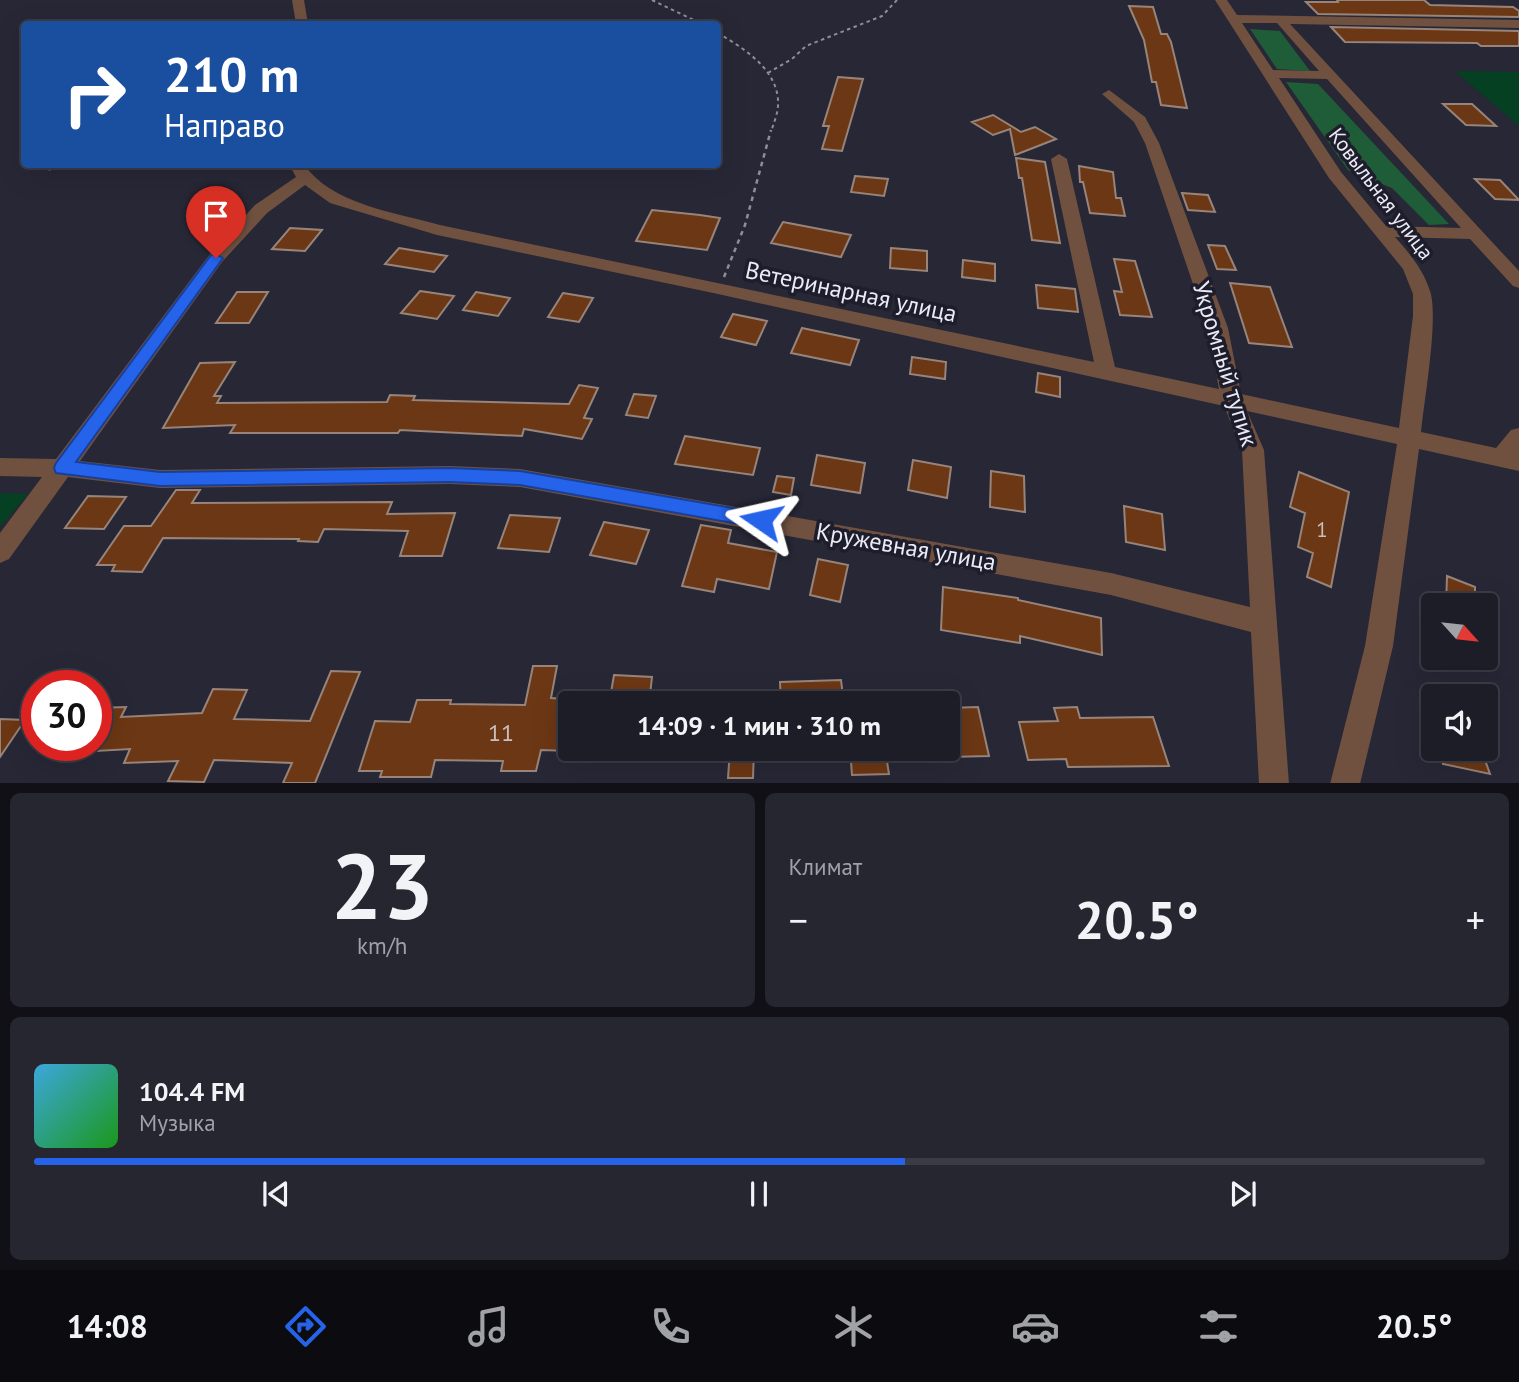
<!DOCTYPE html>
<html lang="ru">
<meta charset="utf-8">
<style>
body{margin:0;font-family:"PT Sans",sans-serif;background:#252630;color:#f1f3f6;height:100vh;display:flex;flex-direction:column;font-size:26px;white-space:nowrap}
*{box-sizing:border-box;margin:0}
p{font-size:23px;color:#a0a2a8}
.icon{flex:none;width:38px;height:38px;fill:none;stroke:currentColor;stroke-width:2;stroke-linecap:round;stroke-linejoin:round}
.map{position:relative;height:783px;overflow:hidden}
.panel{display:flex;flex-direction:column;gap:10px;padding:10px;background:#101016;flex:1}
.panel>*{flex:none}
.guide{position:absolute;left:21px;top:21px;width:700px;height:147px;border-radius:7px;box-shadow:0 7px 28px #0002,0 0 0 2px #3b3b45;background:#1a4fa0;color:#fff;overflow:hidden}
.needle{width:46px;rotate:117deg}
.controls{position:absolute;left:1421px;top:593px;display:grid;gap:14px}
.controls a{display:grid;place-items:center;width:77px;height:77px;border-radius:7px;background:#1d1d28;box-shadow:0 7px 28px #0002,0 0 0 2px #3b3b45;font-size:35px}
.speed{position:absolute;left:21px;top:670px;display:flex;gap:14px;font-size:35px;font-weight:700;text-align:center}
.speed>*{display:grid;place-content:center;width:91px;height:91px;border-radius:50%;background:#1d1d28;box-shadow:0 7px 28px #0002,0 0 0 2px #3b3b45;line-height:1}
.speed .limit{border:10px solid #d22;background:#fff;color:#111}
.pin{position:absolute;display:grid;place-items:center;width:60px;height:60px;color:#fff;margin:-72px -30px;border-radius:50% 50% 50% 0;rotate:-45deg;box-shadow:0 0 7px #0007}
.pin .icon{rotate:45deg}
.me{position:absolute;width:77px;margin:-38px;rotate:281deg;stroke-linejoin:round;filter:drop-shadow(0 0 5px #0008)}
.turn{display:flex;align-items:center;gap:24px;height:147px;padding:0 28px;font-size:32px}
.turn .icon{width:91px;height:91px;stroke-width:2.5}
.turn b{display:block;font-size:49px;line-height:60px}
.big{font-size:52px;font-weight:600;line-height:1.1}
.panel .tile{flex:1;display:flex;flex-direction:column;justify-content:center;gap:10px;min-width:0;padding:0 24px;border-radius:10px;background:#252630}
.panel .dial{align-items:center;gap:0}
.dial b{font-size:91px;line-height:1}
.song{display:flex;align-items:center;gap:21px}
.cover{width:84px;height:84px;border-radius:10px;background:linear-gradient(135deg,hsl(200 70% 55%),hsl(120 70% 35%))}
.played{height:7px;border-radius:4px;background:linear-gradient(90deg,#2563eb 60%,#3b3b45 60%)}
.keys{display:flex;justify-content:space-around;direction:ltr}
.heat{display:flex;justify-content:space-between;align-items:center;font-size:38px;direction:ltr}
.panel .tiles{flex:1;display:grid;gap:10px;grid-template-columns:1fr 1fr}
.tile:last-child{grid-column:span 2}
.trip{position:absolute;left:558px;top:691px;width:402px;height:70px;border-radius:7px;background:#1d1d28;box-shadow:0 7px 28px #0002,0 0 0 2px #3b3b45;font-weight:600;line-height:70px;text-align:center}
.dock{display:flex;height:112px;justify-content:space-around;align-items:center;background:#0c0c10;color:#a0a2a8}
.dock .icon{width:49px;height:49px}
.dock .current{color:#2563eb}
.dock b{font-size:32px;color:#f1f3f6}
.map>svg:first-child{display:block}
.green{fill:#044021}
.forest{fill:#1f5d38}
.building{fill:#6c3714;stroke:#97847a;stroke-width:2}
.lines{fill:none;stroke-linecap:round;stroke-linejoin:round}
.path-far1{stroke:#8e8e9b;stroke-width:2;stroke-dasharray:3.5 3.5;stroke-linecap:butt}
.path{stroke:#8e8e9b;stroke-width:2.5;stroke-dasharray:4.5 4.5;stroke-linecap:butt}
.minor{fill:#705140;fill-rule:evenodd}
.route{fill:#2563eb;stroke:#184099;stroke-width:2}
.labels{text-anchor:middle;stroke-width:7;stroke-linejoin:round;paint-order:stroke}
.far-street-label{font-size:21px;fill:#ebebf6;stroke:#1e1d2c}
.number-label{font-size:21px;fill:#cbbebe}
.street-label{font-size:24px;fill:#ebebf6;stroke:#1e1d2c}
.near-number-label{font-size:24px;fill:#cbbebe}
</style>
<div class="map">
<svg width="1519" height="784" viewBox="0 0 1519 784">
<rect width="100%" height="100%" fill="#272736"/>
<path class="green" d="M1455 71 1519 72V126Z
M0 493 28 494 0 527Z"/>
<path class="forest" d="M1250 29 1280 31 1310 71 1277 69Z
M1286 82 1318 84 1449 224 1429 225 1392 188 1348 170Z"/>
<path class="building" d="M1337 0H1424L1430 5 1513 7 1519 11V17L1318 14 1306 2H1338Z
M1129 6 1153 7 1161 34H1167L1171 42 1187 108 1161 105 1156 82H1152L1144 40Z
M1331 27 1519 31V46H1481L1477 43 1345 42Z
M838 77 863 79 842 151 822 149 829 126H823Z
M1443 104H1472L1496 126 1466 125Z
M993 115 1021 132 1035 127 1056 139 1015 155 1010 129 993 135 972 122Z
M1016 158 1045 162 1060 243 1032 240 1022 178H1019Z
M1079 166 1113 172 1116 198H1121L1125 216 1090 213 1083 182H1080Z
M855 176 888 179 884 196 851 192Z
M1475 179 1500 180 1519 200 1495 199Z
M1182 193 1208 195 1215 212 1188 210Z
M652 210 700 215 720 218 707 250 636 241Z
M783 222 851 235 841 257 771 243Z
M290 228 322 230 305 251 272 249Z
M1208 245 1225 246 1236 270 1217 269Z
M399 248 447 256 434 272 385 264Z
M891 248 927 251V271L890 268Z
M1114 259 1135 261 1152 317 1120 315 1114 291 1122 292Z
M963 260 995 264V281L962 277Z
M1230 283 1270 287 1292 347 1249 343Z
M1036 285 1075 289 1078 312 1038 308Z
M420 291 454 296 437 319 401 313Z
M237 292H268L249 323H216Z
M476 292 510 298 498 316 463 310Z
M563 293 593 298 579 322 548 317Z
M733 314 767 321 756 345 721 337Z
M802 328 859 340 850 365 791 353Z
M912 357 946 362 945 379 910 374Z
M235 362 214 396H221L217 403 387 402 390 395 415 396 413 400 569 404 579 385 598 388 584 418 592 419 582 439 524 429 522 436 400 430 398 433H230L235 425 163 428 200 363Z
M1038 373 1060 377V397L1036 392Z
M634 394 656 396 648 418 626 415Z
M685 436 760 448 753 475 675 464Z
M817 455 865 463 860 493 811 485Z
M913 460 951 467 947 498 908 490Z
M991 471 1024 476 1025 512 990 507Z
M1299 472 1349 492 1331 587 1307 577 1313 553 1298 547 1305 513 1290 507Z
M777 476 794 478 791 495 773 492Z
M176 490H200L192 503 392 502 387 514 455 513 442 556H400L408 531 324 529 318 542 298 541 299 539 163 538 142 572 112 571 115 565H97L124 526H151Z
M88 496 126 497 104 529 65 528Z
M1124 506 1162 514 1165 550 1126 542Z
M510 515 560 518 549 552 498 548Z
M604 522 649 530 636 564 590 555Z
M701 525 731 530 728 543 777 552 769 589 717 579 714 592 682 586Z
M818 559 848 565 840 602 810 595Z
M1447 576 1475 587V606H1446Z
M943 587 1018 598V600L1101 618 1102 655 1020 636V643L941 630Z
M533 666H557L551 698 570 699V751L541 750 536 771H501L503 761 435 760 431 777H380L382 771H359L375 721 410 722 417 700H451L450 704 525 705Z
M331 671 360 672 315 783H283L292 763 214 760 204 782 168 781 178 761 124 763 130 749 96 751V708L126 707 121 717 202 713 213 689 247 690 234 719 310 721Z
M614 675 652 677 649 704H609Z
M841 680 844 704H781L780 682Z
M978 707 989 756 948 757V708Z
M1077 707 1080 718 1153 717 1169 766 1068 767 1066 759 1028 760 1019 722 1058 721 1054 708Z
M0 719 25 720 0 757Z
M730 749H754L753 778H728Z
M850 749H885L889 774 852 775Z
M1438 749H1481L1490 774 1443 764Z"/>
<g class="lines">
<path class="path-far1" d="M652 0 702 24
M718 33C743 48 776 68 778 100 779 111 774 122 771 132
M768 73 792 59 806 46 882 16 897 0"/>
<path class="path" d="M724 277 745 225 771 130"/>
<path class="minor" d="M292 0H304L308 24H296Z
M1215 0H1227L1237 15 1519 20V28L1290 24 1519 271V288L1513 286 1470 239 1395 237C1410 254 1423 269 1430 291 1439 317 1424 401 1421 432L1496 448 1511 430 1519 428V471L1419 449 1393 646 1360 784H1330L1365 646 1397 444 1247 411 1264 450 1289 784H1259L1251 632 1111 595 520 487 450 484 160 488 68 477 9 559 0 563V533L42 477 0 476V458L56 459 210 254 255 205 296 177 289 164H304C330 204 397 213 440 225L1094 362 1051 159 1059 154 1067 159 1115 367 1219 389 1208 328 1145 143 1134 122 1102 94 1109 90 1145 117 1159 143 1228 328 1241 394 1399 428 1413 316V294L1403 269 1329 178ZM1242 23H1277L1319 71 1273 70ZM1279 78 1327 79 1461 228 1386 226 1341 172ZM305 185 330 203 437 235 718 294 1224 406 1242 450 1250 607 1111 573 520 469 450 466 160 470 80 461 222 262 267 213Z
M43 164H59L50 171 45 169Z"/>
</g>
<path class="route" d="M216 254 223 258 76 462 160 472 450 468 520 471 761 513 768 515 771 520 768 526 761 528 520 485 450 482 160 486 56 473 54 468 56 463 211 255Z"/>
<g class="labels">
<g class="far-street-label">
<text transform="translate(1381 194) rotate(53)" y="7">Ковыльная улица</text>
</g>
<g class="number-label">
<text x="1322" y="537">1</text>
</g>
<g class="street-label">
<text transform="translate(851 292) rotate(12)" y="8">Ветеринарная улица</text>
<text transform="translate(1225 364) rotate(73)" y="8">Укромный тупик</text>
<text transform="translate(906 547) rotate(10)" y="8">Кружевная улица</text>
</g>
<g class="near-number-label">
<text x="501" y="741">11</text>
</g>
</g>
</svg>
<div class="controls">
<a><svg class="needle" viewBox="-14 -14 28 28"><path d="M0-13l5 13h-10z" fill="#e53935"/><path d="M0 13l5-13h-10z" fill="#a0a2a8"/></svg></a>
<a><svg class="icon" aria-label="sound" viewBox="0 0 24 24"><path d="M4 9h4l5-4v14l-5-4H4zM17 9q2 3 0 6"/></svg></a>
</div>
<div class="speed"><div class="limit">30</div></div>
<div class="pin" style="left:216px;top:258px;background:#d93025"><svg class="icon" aria-label="arrive" viewBox="0 0 24 24"><path d="M6 21V4h12l-3 4 3 4H6"/></svg></div>
<svg class="me" style="left:761px;top:520px" viewBox="-20 -20 40 40"><path d="M0-17L14 15 0 8-14 15z" fill="#2563eb" stroke="#fff" stroke-width="4"/></svg>
<div class="trip">14:09 · 1 мин · 310 m</div>
<div class="guide">
<div class="turn"><svg class="icon" aria-label="right" viewBox="0 0 24 24"><path d="M7 20v-9h11M14 6l5 5-5 5"/></svg><div><b>210 m</b>Направо</div></div>
</div>
</div>
<section class="panel">
<div class="tiles">
<div class="tile dial"><b>23</b><p>km/h</p></div>
<div class="tile"><p>Климат</p>
<div class="heat"><a>−</a><b class="big">20.5°</b><a>+</a></div>
</div>
<div class="tile">
<div class="song"><i class="cover"></i><div><b>104.4 FM</b><p>Музыка</p></div></div>
<div class="played"></div>
<div class="keys"><svg class="icon" aria-label="previous" viewBox="0 0 24 24"><path d="M18 5L8 12l10 7zM5 5v14"/></svg><svg class="icon" aria-label="pause" viewBox="0 0 24 24"><path d="M8 5v14M16 5v14"/></svg><svg class="icon" aria-label="next" viewBox="0 0 24 24"><path d="M6 5l10 7-10 7zM19 5v14"/></svg></div>
</div>
</div>
</section>
<nav class="dock">
<b>14:08</b>
<svg class="icon current" aria-label="directions" viewBox="0 0 24 24"><path d="M12 3l9 9-9 9-9-9zM9 14v-3h6M13 9l2 2-2 2"/></svg>
<svg class="icon" aria-label="music" viewBox="0 0 24 24"><path d="M9 18V5l10-2v13"/><circle cx="6" cy="18" r="3"/><circle cx="16" cy="16" r="3"/></svg>
<svg class="icon" aria-label="phone" viewBox="0 0 24 24"><path d="M5 4h4l2 5-3 2q2 4 5 5l2-3 5 2v4C11 20 4 13 5 4z"/></svg>
<svg class="icon" aria-label="climate" viewBox="0 0 24 24"><path d="M12 3v18M4 7l16 10M4 17L20 7"/></svg>
<svg class="icon" aria-label="car" viewBox="0 0 24 24"><path d="M5 17H2v-5l4-1 3-4h7l3 4 3 1v5h-3M9 17h6M6 11h13"/><circle cx="7" cy="17" r="2"/><circle cx="17" cy="17" r="2"/></svg>
<svg class="icon" aria-label="filters" viewBox="0 0 24 24"><path d="M4 7h16M4 17h16"/><circle cx="9" cy="7" r="2"/><circle cx="15" cy="17" r="2"/></svg>
<b>20.5°</b>
</nav>
